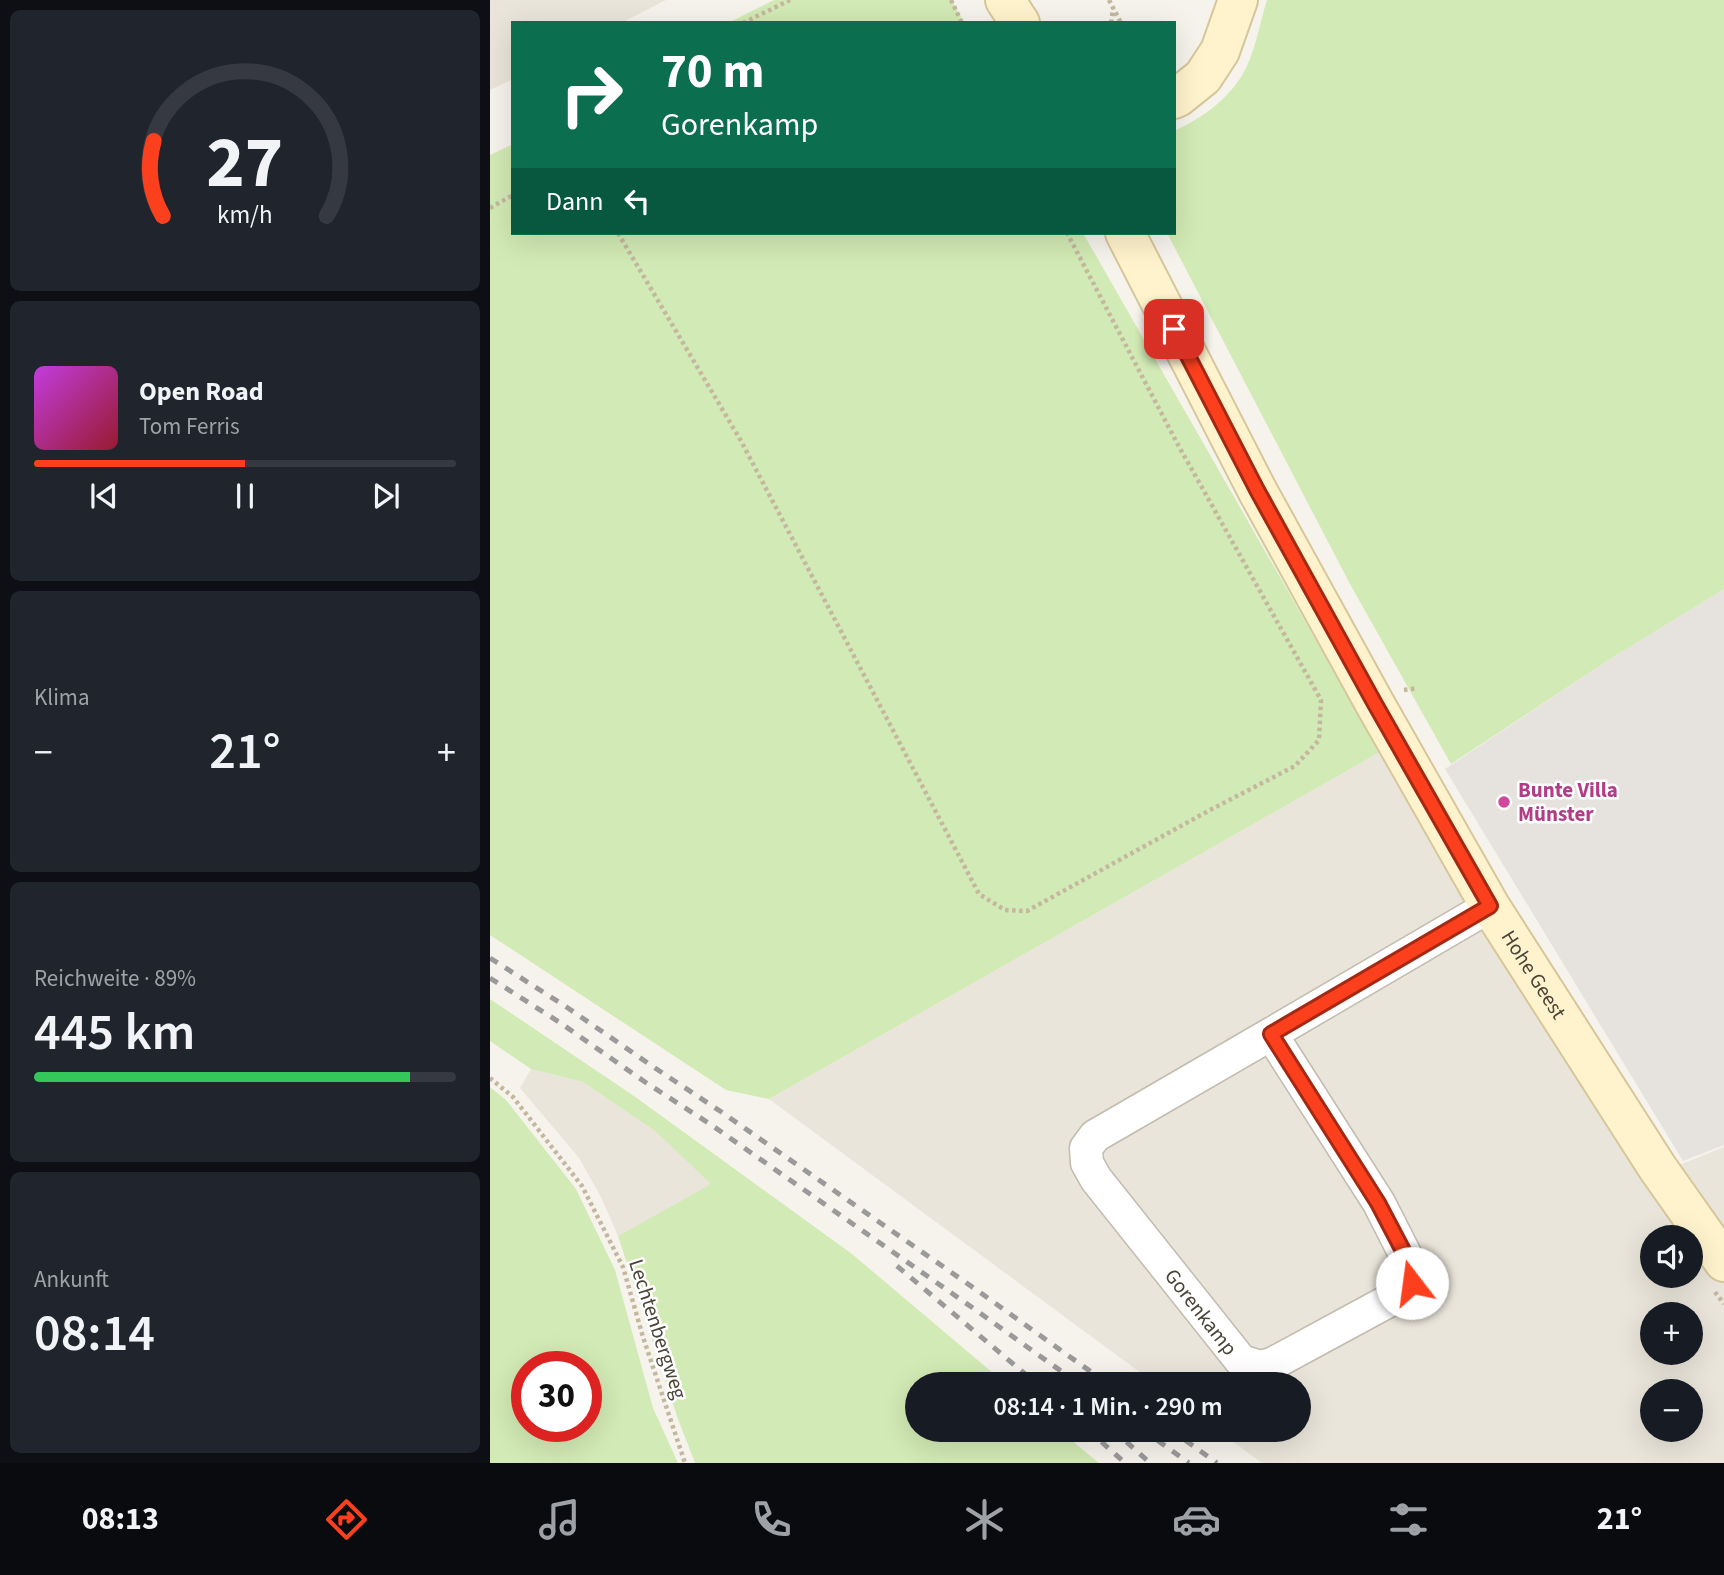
<!DOCTYPE html>
<html lang="de">
<meta charset="utf-8">
<style>
body{margin:0;font-family:"Source Sans 3",sans-serif;background:#20242c;color:#f1f3f6;height:100vh;display:flex;flex-direction:column;font-size:26px;white-space:nowrap}
*{box-sizing:border-box;margin:0}
p{font-size:23px;color:#9ea1a6}
.icon{flex:none;width:38px;height:38px;fill:none;stroke:currentColor;stroke-width:2;stroke-linecap:round;stroke-linejoin:round}
.map{position:relative;flex:1;overflow:hidden}
.side{display:flex;flex-direction:column;gap:10px;padding:10px;background:#0d0f14;width:490px}
.side>*{flex:none}
.hud{position:absolute;left:21px;top:21px;width:665px;height:214px;border-radius:0px;box-shadow:0 7px 28px #0002;background:#0b6e4f;color:#fff;overflow:hidden}
.controls{position:absolute;left:1150px;top:1225px;display:grid;gap:14px}
.controls a{display:grid;place-items:center;width:63px;height:63px;border-radius:50%;background:#171b24;box-shadow:0 7px 28px #0002;font-size:35px}
.speed{position:absolute;left:21px;top:1351px;display:flex;gap:14px;font-size:35px;font-weight:700;text-align:center}
.speed>*{display:grid;place-content:center;width:91px;height:91px;border-radius:50%;background:#171b24;box-shadow:0 7px 28px #0002;line-height:1}
.speed .limit{border:10px solid #d22;background:#fff;color:#111}
.pin{position:absolute;display:grid;place-items:center;width:60px;height:60px;color:#fff;margin:-30px;border-radius:14px;box-shadow:0 4px 10px #0006}
.me{position:absolute;width:77px;margin:-38px;rotate:345deg;stroke-linejoin:round;filter:drop-shadow(0 0 5px #0008)}
.turn{display:flex;align-items:center;gap:24px;height:147px;padding:0 35px;font-size:32px}
.turn .icon{width:91px;height:91px;stroke-width:2.5}
.turn b{display:block;font-size:49px;line-height:60px}
.then{display:flex;align-items:center;height:66px;padding:0 35px;background:#0003;gap:14px;font-size:26px}
.big{font-size:52px;font-weight:600;line-height:1.1}
.side .card{flex:1;display:flex;flex-direction:column;justify-content:center;gap:10px;min-width:0;padding:0 24px;border-radius:10px;background:#20242c}
.side .dial{align-items:center;gap:0}
.dial svg{height:182px;overflow:visible;fill:none;stroke:#363941;stroke-width:7;stroke-linecap:round;text-anchor:middle}
.dial text{fill:#f1f3f6;stroke:none}
.song{display:flex;align-items:center;gap:21px}
.cover{width:84px;height:84px;border-radius:10px;background:linear-gradient(135deg,hsl(290 70% 55%),hsl(350 70% 35%))}
.played{height:7px;border-radius:4px;background:linear-gradient(90deg,#fc3f1d 50%,#363941 50%)}
.keys{display:flex;justify-content:space-around;direction:ltr}
.heat{display:flex;justify-content:space-between;align-items:center;font-size:38px;direction:ltr}
.charge{height:10px;border-radius:5px;background:linear-gradient(90deg,#34c759 89%,#363941 0)}
.trip{position:absolute;left:415px;top:1372px;width:406px;height:70px;border-radius:35px;background:#171b24;box-shadow:0 7px 28px #0002;font-weight:600;line-height:70px;text-align:center}
.menu{display:flex;height:112px;justify-content:space-around;align-items:center;background:#090b0e;color:#9ea1a6}
.menu .icon{width:49px;height:49px}
.menu .active{color:#fc3f1d}
.menu b{font-size:32px;color:#f1f3f6}
main{display:flex;flex:1;min-height:0}
.map>svg:first-child{display:block}
.residential{fill:#eae5da;fill-rule:evenodd}
.industrial{fill:#e6e2dd}
.green{fill:#d2eab5;fill-rule:evenodd}
.lines{fill:none;stroke-linecap:round;stroke-linejoin:round}
.street-casing{stroke:#c2bbae;stroke-width:35}
.secondary-casing{stroke:#d6c79b;stroke-width:42}
.path{stroke:#c4b79f;stroke-width:4.5;stroke-dasharray:3.5 3.5;stroke-linecap:butt}
.street{stroke:#fff;stroke-width:32}
.secondary{stroke:#fff3cd;stroke-width:38}
.rail{stroke:#9a9a9a;stroke-width:5;stroke-dasharray:9 9;stroke-linecap:butt}
.route-casing{stroke:#a42913;stroke-width:18}
.route{stroke:#fc3f1d;stroke-width:12}
.hotel-dot{fill:#d1479c;stroke:#fff;stroke-width:2.5}
.labels{text-anchor:middle;stroke-width:5;stroke-linejoin:round;paint-order:stroke}
.hotel-label{font-size:21px;font-weight:bold;fill:#b23c85;stroke:#fff;text-anchor:start}
.street-label{font-size:21px;fill:#4b4439;stroke:#fff}
</style>
<main>
<section class="side">
<div class="card dial"><svg viewBox="0 0 100 80">
<path d="M14 69A42 42 0 1 1 86 69"/>
<path d="M14 69A42 42 0 0 1 10 36" stroke="#fc3f1d"/>
<text x="50" y="56" font-size="32" font-weight="700">27</text>
<text x="50" y="72" font-size="11">km/h</text>
</svg></div>
<div class="card">
<div class="song"><i class="cover"></i><div><b>Open Road</b><p>Tom Ferris</p></div></div>
<div class="played"></div>
<div class="keys"><svg class="icon" aria-label="previous" viewBox="0 0 24 24"><path d="M18 5L8 12l10 7zM5 5v14"/></svg><svg class="icon" aria-label="pause" viewBox="0 0 24 24"><path d="M8 5v14M16 5v14"/></svg><svg class="icon" aria-label="next" viewBox="0 0 24 24"><path d="M6 5l10 7-10 7zM19 5v14"/></svg></div>
</div>
<div class="card"><p>Klima</p>
<div class="heat"><a>−</a><b class="big">21°</b><a>+</a></div>
</div>
<div class="card"><p>Reichweite · 89%</p><b class="big">445 km</b><div class="charge"></div></div>
<div class="card"><p>Ankunft</p><b class="big">08:14</b></div>
</section>
<div class="map">
<svg width="1234" height="1463" viewBox="0 0 1234 1463">
<rect width="100%" height="100%" fill="#f6f3ec"/>
<path class="residential" d="M0 0H176L131 23H23V79L0 90Z
M890 752 1157 1178 1234 1147V1463H772L727 1430H808V1384H666L279 1099ZM1162 1237H1200V1276H1162ZM1162 1314H1200V1353H1162ZM1162 1391H1200V1430H1162Z
M41 1069 93 1082 165 1131 222 1184 128 1236 111 1197 89 1158 30 1088Z"/>
<path class="industrial" d="M1234 589V1145L1193 1161 955 769 1120 659Z"/>
<path class="green" d="M284 0H462L474 23H238Z
M777 0H1234V589L1120 659 961 764 860 584 677 233H684V131C710 119 735 102 751 77 765 55 769 25 777 0Z
M23 144V233H593L890 752 279 1099 236 1090 0 935V155Z
M0 999 144 1096 362 1254 516 1384H427V1430H569L609 1463H205L188 1419 128 1236 221 1184 165 1131 93 1082 41 1069 0 1041Z
M0 1087 16 1100 86 1189 125 1270 163 1408 188 1463H0ZM37 1367H96V1426H37Z"/>
<g class="lines">
<defs>
<path id="street" d="M781 1034 889 1203 920 1264C924 1276 923 1282 915 1292L782 1364 770 1367 751 1361 606 1179 597 1163 596 1148 605 1136 631 1121 781 1034 1000 906"/>
<g id="secondary">
<path d="M515 0 530 23"/>
<path d="M684 99 688 97 713 77 730 51 748 0"/>
<path id="s1" d="M635 233 767 490 885 704 1000 906 1167 1167 1234 1262"/>
</g>
</defs>
<use href="#street" class="street-casing"/>
<use href="#secondary" class="secondary-casing"/>
<path class="path" d="M461 0 472 23
M619 0 631 23
M253 23 300 0
M621 23 623 9
M0 208 23 195
M128 233 251 441 489 894 515 910 537 911 720 810 805 766 829 740 831 700 687 443 577 233
M914 690 928 688
M0 1078 23 1097 92 1186 133 1267 153 1337 195 1463
M1225 1292 1234 1304"/>
<use href="#street" class="street"/>
<use href="#secondary" class="secondary"/>
<path class="rail" d="M0 958 78 1008 165 1068 230 1111 488 1291 618 1384
M0 978 69 1022 155 1082 220 1124 490 1313 589 1384
M407 1266 547 1384
M598 1430 635 1463
M623 1430 660 1463
M653 1430 699 1463
M681 1430 727 1463"/>
</g>
<g class="lines">
<defs>
<path id="route" d="M684 329 767 490 885 704 1000 906 781 1034 888 1203 920 1264 923 1273 922 1283"/>
</defs>
<use href="#route" class="route-casing"/>
<use href="#route" class="route"/>
</g>
<circle class="hotel-dot" cx="1014" cy="802" r="7"/>
<g class="labels">
<g class="hotel-label">
<text x="1028" y="797">Bunte Villa<tspan x="1028" dy="24">Münster</tspan></text>
</g>
<g class="street-label">
<text dy="7" stroke="none"><textPath href="#s1" startOffset="847">Hohe Geest</textPath></text>
<text transform="translate(711 1312) rotate(52)" y="7">Gorenkamp</text>
<text transform="translate(168 1329) rotate(72)" y="7">Lechtenbergweg</text>
</g>
</g>
</svg>
<div class="controls">
<a><svg class="icon" aria-label="sound" viewBox="0 0 24 24"><path d="M4 9h4l5-4v14l-5-4H4zM17 9q2 3 0 6"/></svg></a>
<a>+</a>
<a>−</a>
</div>
<div class="speed"><div class="limit">30</div></div>
<div class="pin" style="left:684px;top:329px;background:#d93025"><svg class="icon" aria-label="arrive" viewBox="0 0 24 24"><path d="M6 21V4h12l-3 4 3 4H6"/></svg></div>
<svg class="me" style="left:922px;top:1283px" viewBox="-20 -20 40 40"><circle r="19" fill="#fff"/><path d="M0-13L10 11 0 6-10 11z" fill="#fc3f1d"/></svg>
<div class="trip">08:14 · 1 Min. · 290 m</div>
<div class="hud">
<div class="turn"><svg class="icon" aria-label="right" viewBox="0 0 24 24"><path d="M7 20v-9h11M14 6l5 5-5 5"/></svg><div><b>70 m</b>Gorenkamp</div></div>
<div class="then">Dann<svg class="icon" aria-label="left" viewBox="0 0 24 24"><path d="M17 20v-9H6M10 6l-5 5 5 5"/></svg></div>
</div>
</div>
</main>
<nav class="menu">
<b>08:13</b>
<svg class="icon active" aria-label="directions" viewBox="0 0 24 24"><path d="M12 3l9 9-9 9-9-9zM9 14v-3h6M13 9l2 2-2 2"/></svg>
<svg class="icon" aria-label="music" viewBox="0 0 24 24"><path d="M9 18V5l10-2v13"/><circle cx="6" cy="18" r="3"/><circle cx="16" cy="16" r="3"/></svg>
<svg class="icon" aria-label="phone" viewBox="0 0 24 24"><path d="M5 4h4l2 5-3 2q2 4 5 5l2-3 5 2v4C11 20 4 13 5 4z"/></svg>
<svg class="icon" aria-label="climate" viewBox="0 0 24 24"><path d="M12 3v18M4 7l16 10M4 17L20 7"/></svg>
<svg class="icon" aria-label="car" viewBox="0 0 24 24"><path d="M5 17H2v-5l4-1 3-4h7l3 4 3 1v5h-3M9 17h6M6 11h13"/><circle cx="7" cy="17" r="2"/><circle cx="17" cy="17" r="2"/></svg>
<svg class="icon" aria-label="filters" viewBox="0 0 24 24"><path d="M4 7h16M4 17h16"/><circle cx="9" cy="7" r="2"/><circle cx="15" cy="17" r="2"/></svg>
<b>21°</b>
</nav>
